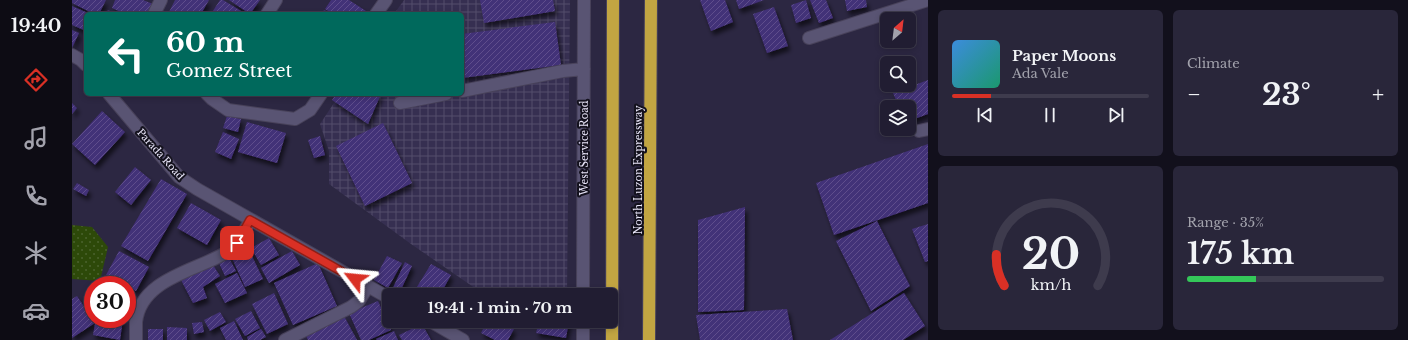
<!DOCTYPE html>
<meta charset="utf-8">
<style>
body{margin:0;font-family:"Libre Baskerville",serif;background:#29263a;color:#f1f3f6;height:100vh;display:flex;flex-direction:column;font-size:15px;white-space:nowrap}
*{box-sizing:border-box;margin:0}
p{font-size:13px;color:#a2a2ac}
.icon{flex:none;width:22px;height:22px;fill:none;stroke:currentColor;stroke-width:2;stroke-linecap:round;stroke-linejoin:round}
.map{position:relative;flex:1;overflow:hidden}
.sheet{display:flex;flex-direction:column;gap:10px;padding:10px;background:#12101c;width:480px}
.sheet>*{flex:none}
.banner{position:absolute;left:12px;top:12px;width:380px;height:84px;border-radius:6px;box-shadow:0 2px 6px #0003,0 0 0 1px #3e3b4d;background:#00695c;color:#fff;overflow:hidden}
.needle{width:26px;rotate:28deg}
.controls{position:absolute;left:808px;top:12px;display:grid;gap:8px}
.controls a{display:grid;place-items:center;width:36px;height:36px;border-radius:6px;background:#211d32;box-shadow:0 2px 6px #0003,0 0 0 1px #3e3b4d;font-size:20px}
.speed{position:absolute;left:12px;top:276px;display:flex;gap:8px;font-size:20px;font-weight:700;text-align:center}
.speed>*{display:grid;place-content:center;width:52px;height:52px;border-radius:50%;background:#211d32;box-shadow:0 2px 6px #0003,0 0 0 1px #3e3b4d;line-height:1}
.speed .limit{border:6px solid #d22;background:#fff;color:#111}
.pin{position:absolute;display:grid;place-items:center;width:34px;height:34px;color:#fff;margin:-17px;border-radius:8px;box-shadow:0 2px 6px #0006}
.me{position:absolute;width:44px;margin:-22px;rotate:299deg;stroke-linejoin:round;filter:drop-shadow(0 0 3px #0008)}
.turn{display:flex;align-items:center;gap:14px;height:84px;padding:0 16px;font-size:18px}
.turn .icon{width:52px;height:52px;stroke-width:2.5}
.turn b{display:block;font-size:28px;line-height:34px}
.big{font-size:30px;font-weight:800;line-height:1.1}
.sheet .tile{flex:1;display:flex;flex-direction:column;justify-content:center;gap:6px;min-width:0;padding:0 14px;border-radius:6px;background:#29263a}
.sheet .dial{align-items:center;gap:0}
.dial svg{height:104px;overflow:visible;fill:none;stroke:#3e3b4d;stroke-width:7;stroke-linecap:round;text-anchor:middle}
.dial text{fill:#f1f3f6;stroke:none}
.song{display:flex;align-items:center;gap:12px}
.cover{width:48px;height:48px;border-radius:6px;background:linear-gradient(135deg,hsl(210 70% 55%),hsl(160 70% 35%))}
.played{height:4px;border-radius:2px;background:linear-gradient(90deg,#d93025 20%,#3e3b4d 20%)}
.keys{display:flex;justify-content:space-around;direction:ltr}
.heat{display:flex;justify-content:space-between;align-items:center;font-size:22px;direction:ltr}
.charge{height:6px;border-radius:3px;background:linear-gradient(90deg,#34c759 35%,#3e3b4d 0)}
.sheet .tiles{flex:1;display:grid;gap:10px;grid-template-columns:repeat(2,1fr)}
.trip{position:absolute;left:310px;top:288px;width:236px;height:40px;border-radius:6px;background:#211d32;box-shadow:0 2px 6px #0003,0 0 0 1px #3e3b4d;font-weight:800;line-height:40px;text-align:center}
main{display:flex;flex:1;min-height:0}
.dock{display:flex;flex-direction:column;width:72px;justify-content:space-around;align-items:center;background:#0d0c14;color:#a2a2ac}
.dock .icon{width:28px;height:28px}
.dock .current{color:#d93025}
.dock b{font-size:18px;color:#f1f3f6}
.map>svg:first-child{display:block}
.industrial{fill:url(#industrial-grid)}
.grass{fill:url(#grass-dots)}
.building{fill:url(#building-hatch);filter:url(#shadow)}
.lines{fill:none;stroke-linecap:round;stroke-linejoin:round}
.minor-casing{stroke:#48425a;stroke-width:14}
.highway-casing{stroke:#48425a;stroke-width:14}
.minor{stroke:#595473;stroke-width:12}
.highway{stroke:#c2a542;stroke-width:12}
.route-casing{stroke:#8d1f18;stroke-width:10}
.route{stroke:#d93025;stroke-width:7}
.labels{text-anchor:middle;stroke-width:4;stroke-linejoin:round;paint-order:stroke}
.street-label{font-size:10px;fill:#e8e5f8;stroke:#14121e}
</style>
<main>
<nav class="dock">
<b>19:40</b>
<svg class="icon current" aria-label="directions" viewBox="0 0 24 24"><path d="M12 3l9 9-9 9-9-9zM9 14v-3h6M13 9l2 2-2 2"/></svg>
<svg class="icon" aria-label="music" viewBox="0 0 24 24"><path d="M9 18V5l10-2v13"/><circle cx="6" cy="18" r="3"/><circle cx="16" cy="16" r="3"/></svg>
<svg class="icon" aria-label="phone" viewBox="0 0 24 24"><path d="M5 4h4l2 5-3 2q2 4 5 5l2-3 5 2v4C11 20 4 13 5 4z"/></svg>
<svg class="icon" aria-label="climate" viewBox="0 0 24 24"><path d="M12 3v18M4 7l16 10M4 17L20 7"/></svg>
<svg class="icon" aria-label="car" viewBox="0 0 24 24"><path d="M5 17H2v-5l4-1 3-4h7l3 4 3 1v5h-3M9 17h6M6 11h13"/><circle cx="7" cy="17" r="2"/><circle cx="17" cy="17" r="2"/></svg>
</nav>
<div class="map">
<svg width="856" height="340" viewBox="0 0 856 340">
<defs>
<pattern id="industrial-grid" width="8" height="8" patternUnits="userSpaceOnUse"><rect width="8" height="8" fill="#362f51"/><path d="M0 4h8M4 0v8" fill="none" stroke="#534d6b"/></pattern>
<pattern id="grass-dots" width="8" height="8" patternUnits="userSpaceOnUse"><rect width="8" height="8" fill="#2d4909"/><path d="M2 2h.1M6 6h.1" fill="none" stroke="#4b632e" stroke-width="1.8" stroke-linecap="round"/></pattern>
<pattern id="building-hatch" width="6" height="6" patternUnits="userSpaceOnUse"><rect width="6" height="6" fill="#433078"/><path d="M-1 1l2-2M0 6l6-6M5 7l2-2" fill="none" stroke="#5e4e8c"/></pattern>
<filter id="shadow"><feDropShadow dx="2.5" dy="4.5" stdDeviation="2" flood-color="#0009"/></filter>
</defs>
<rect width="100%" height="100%" fill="#2c2742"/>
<path class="industrial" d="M332 0H498L495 295H413L339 244 257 184V151L248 124 268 94H390V14H322Z"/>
<path class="grass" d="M0 225 20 227 36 247 28 281 0 279Z"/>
<path class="building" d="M0 0H34L27 14H22L0 3Z
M43 0H71L81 4 76 14H53L40 8Z
M103 0H137L129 14H96Z
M148 0H151L174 14H139Z
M157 0H188L178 14Z
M259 0H277L294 11 291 14H261L253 9Z
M408 0H481L483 11 412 23Z
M628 0H653L661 22 639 31Z
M664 0H692L667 9Z
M734 0 739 18 724 23 719 5Z
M738 0H754L761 18 747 23Z
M773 0H794L795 7 775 11Z
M0 6 18 14H14V31L0 25Z
M702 7 716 46 695 53 681 14Z
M36 10 43 14H34Z
M252 10 259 14H250Z
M483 22 489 65 390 78V34Z
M0 30 7 33 0 48Z
M856 80V114L837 121V107H827L821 93Z
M264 94H309L296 124 260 100Z
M0 103 5 108 0 114Z
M30 111 53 132 23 165 0 144Z
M155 116 169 119 166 132 151 128Z
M175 122 214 133 205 163 166 152Z
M311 123 340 183 293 206 264 146Z
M151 132 167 139 159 159 143 152Z
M248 136 253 155 242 158 236 140Z
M856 144V203L762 235 744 183Z
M63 167 79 180 59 205 43 192Z
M89 179 115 194 76 261 49 246Z
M5 183 17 190 14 196 1 189Z
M119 203 149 220 135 245 105 228Z
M673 207 672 310 626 312V220Z
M805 221 838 286 799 311 764 241Z
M856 224V261L853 262 840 229Z
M197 238 207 255 189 265 179 248Z
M177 250 191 279 173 287 160 258Z
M47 251 77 267 64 291 55 286V285H52L34 275Z
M220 251 228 265 197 283 189 268Z
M315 256 330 263 316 288 302 280Z
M157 258 164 271 153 276 147 263Z
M333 262 340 266 327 294 320 290Z
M246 263 265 306 221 325 202 283Z
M359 264 379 275 368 295H340Z
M141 265 148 276 131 287 135 298 121 303 109 280Z
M165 273 175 293 153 303 143 284Z
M202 293 216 324 195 334 180 304Z
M832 293 853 326 831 340H758Z
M21 295V304L18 303Z
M5 296 23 323 0 338V299Z
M306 301 319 330 297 340H289L277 313Z
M715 309 721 340H628L624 315Z
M179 311 188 328 173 336 163 319Z
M148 312 154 322 138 331 132 320Z
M272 316 285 340H236L234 336Z
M24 319H51L48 340 21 335Z
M162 321 171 340H154L148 328Z
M415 321H426L442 329 436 340H423L409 333Z
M467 321H497L494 338 464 333Z
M130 322 132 332 122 334 120 323Z
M350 324 359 340H330L327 335Z
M95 327 115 328V340H95Z
M76 329H91V340H76Z
M189 329 194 337 188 340H176L175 337Z
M322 331 326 340H305L304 339Z"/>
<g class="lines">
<defs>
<path id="minor" d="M82 14 89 0
M195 14 204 0
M304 14 314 0
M737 38 856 0
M0 55 9 60 14 65
M390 91 491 71 512 69
M37 94 107 177 125 189 317 298
M135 94 140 99 156 110 223 119 238 110 249 94
M328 103 374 94
M847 131 856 129
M511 295 512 0
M358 321 391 340
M64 340C64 334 64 328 64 322 69 278 125 271 155 252 166 245 173 231 178 220
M213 340 279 307 287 301 296 286
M511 340V321"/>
<path id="highway" d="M540 340 541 0
M577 340 579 0"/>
</defs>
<use href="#minor" class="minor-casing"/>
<use href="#highway" class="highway-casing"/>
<use href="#minor" class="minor"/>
<use href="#highway" class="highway"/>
</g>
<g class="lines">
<defs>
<path id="route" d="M165 243 178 220 283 279"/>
</defs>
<use href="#route" class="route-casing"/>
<use href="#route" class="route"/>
</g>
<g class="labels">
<g class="street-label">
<text transform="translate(512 148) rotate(-90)" y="4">West Service Road</text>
<text transform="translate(89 154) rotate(48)" y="4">Parada Road</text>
<text transform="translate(566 170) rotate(-90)" y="4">North Luzon Expressway</text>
</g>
</g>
</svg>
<div class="controls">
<a><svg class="needle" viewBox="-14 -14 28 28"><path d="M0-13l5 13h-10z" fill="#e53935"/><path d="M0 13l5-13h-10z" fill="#a2a2ac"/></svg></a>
<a><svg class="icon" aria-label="search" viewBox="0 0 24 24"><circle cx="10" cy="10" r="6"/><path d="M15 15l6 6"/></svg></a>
<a><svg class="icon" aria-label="layers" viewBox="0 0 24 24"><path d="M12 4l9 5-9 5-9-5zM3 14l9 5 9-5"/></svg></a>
</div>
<div class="speed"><div class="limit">30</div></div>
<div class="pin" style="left:165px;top:243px;background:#d93025"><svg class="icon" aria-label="arrive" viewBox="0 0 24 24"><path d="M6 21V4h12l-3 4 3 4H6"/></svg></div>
<svg class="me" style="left:283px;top:279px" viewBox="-20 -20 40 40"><path d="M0-17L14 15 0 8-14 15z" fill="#d93025" stroke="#fff" stroke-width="4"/></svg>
<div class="trip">19:41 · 1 min · 70 m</div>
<div class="banner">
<div class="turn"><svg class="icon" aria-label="left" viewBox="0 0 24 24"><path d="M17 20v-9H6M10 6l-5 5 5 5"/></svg><div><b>60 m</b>Gomez Street</div></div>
</div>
</div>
<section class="sheet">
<div class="tiles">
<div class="tile">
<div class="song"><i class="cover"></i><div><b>Paper Moons</b><p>Ada Vale</p></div></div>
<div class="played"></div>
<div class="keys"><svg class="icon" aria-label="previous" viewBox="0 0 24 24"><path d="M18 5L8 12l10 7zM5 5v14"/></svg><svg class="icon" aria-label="pause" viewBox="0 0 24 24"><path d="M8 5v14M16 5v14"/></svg><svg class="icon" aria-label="next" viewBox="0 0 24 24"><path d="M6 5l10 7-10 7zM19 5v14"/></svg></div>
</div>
<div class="tile"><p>Climate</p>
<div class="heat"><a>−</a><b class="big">23°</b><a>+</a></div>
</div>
<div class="tile dial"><svg viewBox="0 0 100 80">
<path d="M14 69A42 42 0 1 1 86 69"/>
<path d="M14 69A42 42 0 0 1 8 45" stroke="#d93025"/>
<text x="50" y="56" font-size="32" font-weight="700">20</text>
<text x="50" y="72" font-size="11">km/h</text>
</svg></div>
<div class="tile"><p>Range · 35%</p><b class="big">175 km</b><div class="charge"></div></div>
</div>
</section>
</main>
